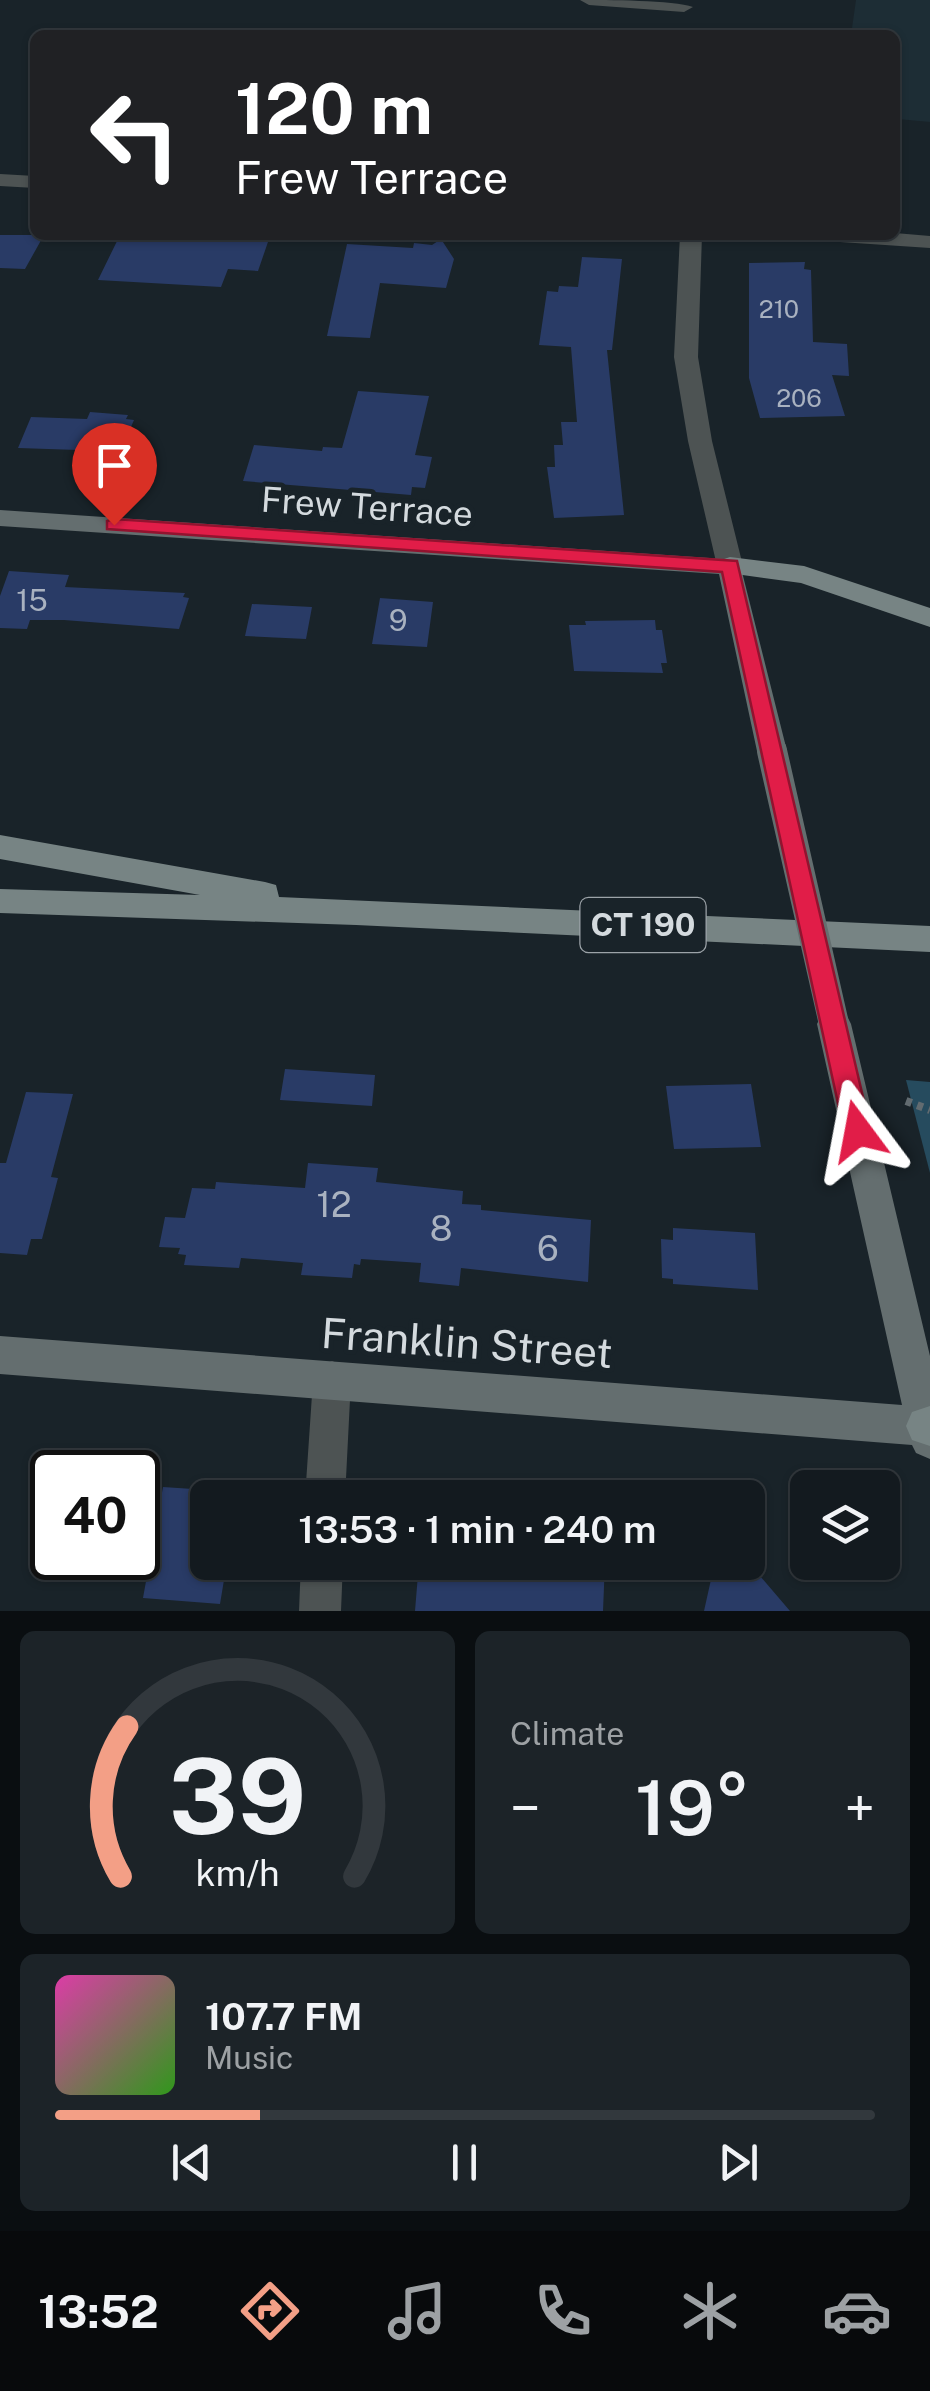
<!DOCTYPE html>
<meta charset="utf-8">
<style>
body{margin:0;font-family:"Public Sans",sans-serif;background:#1c2328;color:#f1f3f6;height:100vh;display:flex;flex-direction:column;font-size:38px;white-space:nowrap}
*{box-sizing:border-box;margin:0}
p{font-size:32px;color:#9da1a4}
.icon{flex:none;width:55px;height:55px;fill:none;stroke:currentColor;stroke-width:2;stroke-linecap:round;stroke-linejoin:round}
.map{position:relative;height:1611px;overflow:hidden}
.details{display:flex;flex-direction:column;gap:20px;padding:20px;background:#0a0e11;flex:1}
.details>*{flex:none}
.banner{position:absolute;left:30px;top:30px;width:870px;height:210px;border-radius:15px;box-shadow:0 2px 8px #0004,0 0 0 2px #32383d;background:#202124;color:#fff;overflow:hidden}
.tools{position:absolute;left:790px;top:1470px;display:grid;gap:20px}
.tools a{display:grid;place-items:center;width:110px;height:110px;border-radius:15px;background:#131a1f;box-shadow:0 2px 8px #0004,0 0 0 2px #32383d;font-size:50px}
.speed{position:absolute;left:30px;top:1450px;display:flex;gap:20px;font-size:50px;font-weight:700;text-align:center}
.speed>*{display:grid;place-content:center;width:130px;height:130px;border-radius:50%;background:#131a1f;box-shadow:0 2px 8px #0004,0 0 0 2px #32383d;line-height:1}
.speed .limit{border:5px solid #111;border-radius:15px;background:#fff;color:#111}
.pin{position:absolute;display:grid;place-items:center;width:85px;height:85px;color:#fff;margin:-102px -42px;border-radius:50% 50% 50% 0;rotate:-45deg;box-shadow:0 0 10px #0007}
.pin .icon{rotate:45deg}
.me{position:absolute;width:110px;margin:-55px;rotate:347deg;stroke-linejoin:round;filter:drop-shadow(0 0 8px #0008)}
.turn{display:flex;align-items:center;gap:35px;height:210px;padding:0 40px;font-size:45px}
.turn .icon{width:130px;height:130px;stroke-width:2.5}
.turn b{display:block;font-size:70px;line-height:85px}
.big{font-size:75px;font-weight:600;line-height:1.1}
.details .card{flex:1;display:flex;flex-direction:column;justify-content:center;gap:15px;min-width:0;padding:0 35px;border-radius:15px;background:#1c2328}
.details .dial{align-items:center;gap:0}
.dial svg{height:260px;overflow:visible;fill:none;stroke:#32383d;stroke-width:7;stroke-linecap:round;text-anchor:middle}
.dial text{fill:#f1f3f6;stroke:none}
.song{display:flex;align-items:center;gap:30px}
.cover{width:120px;height:120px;border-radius:15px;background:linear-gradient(135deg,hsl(320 70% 55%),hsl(110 70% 35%))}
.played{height:10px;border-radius:5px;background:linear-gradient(90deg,#f39f86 25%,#32383d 25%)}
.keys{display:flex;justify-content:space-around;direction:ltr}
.heat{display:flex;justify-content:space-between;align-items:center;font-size:55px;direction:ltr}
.details .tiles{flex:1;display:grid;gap:20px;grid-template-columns:1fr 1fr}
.card:last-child{grid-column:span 2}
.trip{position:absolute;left:190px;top:1480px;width:575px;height:100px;border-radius:15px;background:#131a1f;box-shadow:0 2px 8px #0004,0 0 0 2px #32383d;font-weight:600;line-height:100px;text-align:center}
.tab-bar{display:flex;height:160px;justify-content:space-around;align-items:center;background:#080a0c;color:#9da1a4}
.tab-bar .icon{width:70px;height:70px}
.tab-bar .on{color:#f39f86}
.tab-bar b{font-size:45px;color:#f1f3f6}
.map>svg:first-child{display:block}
.built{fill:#1d2d35}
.green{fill:#264b5e}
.building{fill:#293b66}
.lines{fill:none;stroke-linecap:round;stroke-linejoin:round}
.path{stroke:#626b70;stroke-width:8;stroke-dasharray:6 6;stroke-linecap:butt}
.street{fill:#4d5353;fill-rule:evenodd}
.secondary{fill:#646e6f;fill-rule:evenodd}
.primary{fill:#778484;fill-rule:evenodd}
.secondary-bridge{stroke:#646e6f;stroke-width:30}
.route{fill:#e11d48;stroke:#92132f;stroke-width:2.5}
.labels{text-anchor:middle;stroke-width:10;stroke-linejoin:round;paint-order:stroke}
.far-number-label{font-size:25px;fill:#a9b2c0}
.number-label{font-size:30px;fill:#a9b2c0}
.shield{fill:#192329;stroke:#9ca3a8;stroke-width:2.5}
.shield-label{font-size:32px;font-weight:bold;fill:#d4dade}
.street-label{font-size:35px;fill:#d4dade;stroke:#192329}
.near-number-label{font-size:35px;fill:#a9b2c0}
.near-street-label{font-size:42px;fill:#d4dade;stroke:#192329}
</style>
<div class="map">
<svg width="930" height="1611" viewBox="0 0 930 1611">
<rect width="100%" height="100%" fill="#192329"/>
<path class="built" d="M856 0H930V122L898 119 900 88 895 87V35H851Z"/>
<path class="green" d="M906 1080 930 1082V1173Z"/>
<path class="building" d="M0 235H44L25 269 0 268Z
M120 235H214L269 239 258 271 228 269 221 287 98 280Z
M441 239 454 259 446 288 380 283 370 338 327 336 347 244 413 248 414 243 432 245Z
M582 257 622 259 612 350H607L624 515 554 518 547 467H555L554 445H563L561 422H577L571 347 539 345 547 291 558 292 559 286 578 287Z
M805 262 804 269 811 270 813 342 847 344 849 376 832 375 845 416 760 418 749 378V263Z
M358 391 429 396 415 455 432 457 425 488 412 487 411 495 243 481 254 445 322 451 323 447 342 448Z
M90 412 128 415 126 419 134 420 120 452 114 451 111 458 76 455 78 450 18 448 31 417 87 419Z
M9 571 69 575 65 587 185 593 183 597 189 598 179 629 64 620H30L27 629 0 628V596Z
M380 598 433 602 427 647 372 644Z
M252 604 312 607 306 639 245 636Z
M655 620 656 630H662L667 663H661L663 673 574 671 569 625H586L585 621Z
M285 1069 375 1075 372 1106 280 1100Z
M751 1084 761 1147 674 1149 666 1086Z
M26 1092 73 1094 51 1177 58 1178 42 1239H31L27 1255 0 1253V1163H6Z
M308 1163 378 1168 376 1182 463 1191 462 1204 481 1205V1210L591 1220 588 1282 461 1268 459 1286 419 1282 421 1263 361 1259 360 1265 354 1264 352 1278 301 1275 303 1263 241 1258 239 1268 184 1265 186 1255 178 1254 180 1248 159 1247 165 1217 185 1218 192 1188 215 1189 216 1182 305 1188Z
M673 1228 755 1233 758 1290 673 1284V1279L662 1278 661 1239 673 1240Z
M163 1487 208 1490V1562H227L220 1604 143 1598Z
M419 1562H605L603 1611H415Z
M748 1562 790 1611H704L712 1575 722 1567Z"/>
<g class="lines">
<path class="path" d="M906 1101 930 1110"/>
<path class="street" d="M580 0C606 0 674 0 693 7L684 12 589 5Z
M0 174 35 176V188L0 186Z
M895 233 930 236V248L825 241 814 235Z
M680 235H702L698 357 712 441 743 566 739 572H721L717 566 688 441 674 357Z
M332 1361 346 1367 351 1380 345 1498H305L313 1380 318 1367Z
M301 1562H343L341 1611H299Z"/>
<path class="secondary" d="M0 510 739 560 787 751 782 759 772 762 762 759 757 751 719 574 0 526Z
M834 1010 846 1014 851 1024 930 1356V1459L916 1453 912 1445 0 1374V1336L902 1405 817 1024 822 1014Z"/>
<path class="primary" d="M730 557 804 566 930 608V627L801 583 721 572 717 566 721 560Z
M0 835 265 882 276 885 279 897 930 926V952L356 925 0 913V889L200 895 0 859Z
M930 1406V1446L912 1440 906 1426 912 1412Z"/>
<path class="secondary-bridge" d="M772 751 834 1024"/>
</g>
<path class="route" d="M114 519 737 561 871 1131 867 1139 858 1142 848 1139 844 1131 722 572 107 529V521Z"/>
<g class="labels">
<g class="far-number-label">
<text x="779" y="318">210</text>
<text x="799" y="407">206</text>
</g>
<g class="number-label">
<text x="32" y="611">15</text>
<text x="398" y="631">9</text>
</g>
<rect class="shield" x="580.5" y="898" width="125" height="54" rx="8"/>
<g class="shield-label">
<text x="643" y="936">CT 190</text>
</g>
<g class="street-label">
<text transform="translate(367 507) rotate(4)" y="12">Frew Terrace</text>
</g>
<g class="near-number-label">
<text x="334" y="1217">12</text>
<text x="441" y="1241">8</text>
<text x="548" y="1261">6</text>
</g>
<g class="near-street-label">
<text transform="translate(467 1343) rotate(4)" y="15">Franklin Street</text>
</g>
</g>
</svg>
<div class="tools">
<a><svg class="icon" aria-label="layers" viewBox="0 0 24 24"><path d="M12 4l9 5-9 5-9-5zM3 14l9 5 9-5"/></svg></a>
</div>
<div class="speed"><div class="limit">40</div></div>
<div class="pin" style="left:114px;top:525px;background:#d93025"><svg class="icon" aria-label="arrive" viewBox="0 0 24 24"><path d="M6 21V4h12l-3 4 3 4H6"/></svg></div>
<svg class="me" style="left:858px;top:1131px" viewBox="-20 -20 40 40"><path d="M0-17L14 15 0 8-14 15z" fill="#e11d48" stroke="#fff" stroke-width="4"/></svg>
<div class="trip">13:53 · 1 min · 240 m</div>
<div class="banner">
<div class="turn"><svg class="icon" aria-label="left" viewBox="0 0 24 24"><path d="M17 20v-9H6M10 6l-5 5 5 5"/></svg><div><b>120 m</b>Frew Terrace</div></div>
</div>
</div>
<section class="details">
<div class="tiles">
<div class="card dial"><svg viewBox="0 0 100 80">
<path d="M14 69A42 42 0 1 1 86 69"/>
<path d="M14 69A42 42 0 0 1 16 23" stroke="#f39f86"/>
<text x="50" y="56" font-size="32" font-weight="700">39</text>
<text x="50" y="72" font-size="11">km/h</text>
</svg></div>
<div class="card"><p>Climate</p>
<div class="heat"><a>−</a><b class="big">19°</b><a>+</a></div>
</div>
<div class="card">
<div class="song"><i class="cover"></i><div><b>107.7 FM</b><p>Music</p></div></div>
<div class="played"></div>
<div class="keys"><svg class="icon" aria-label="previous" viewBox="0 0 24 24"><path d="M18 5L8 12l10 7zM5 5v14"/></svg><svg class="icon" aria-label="pause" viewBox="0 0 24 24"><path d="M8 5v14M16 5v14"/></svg><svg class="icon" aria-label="next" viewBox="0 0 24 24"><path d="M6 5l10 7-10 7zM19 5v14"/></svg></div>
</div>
</div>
</section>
<nav class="tab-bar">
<b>13:52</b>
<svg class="icon on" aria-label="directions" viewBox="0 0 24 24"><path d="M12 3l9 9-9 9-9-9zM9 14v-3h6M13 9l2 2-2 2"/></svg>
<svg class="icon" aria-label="music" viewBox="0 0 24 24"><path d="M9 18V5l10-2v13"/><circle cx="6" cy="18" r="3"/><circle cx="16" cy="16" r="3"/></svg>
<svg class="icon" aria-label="phone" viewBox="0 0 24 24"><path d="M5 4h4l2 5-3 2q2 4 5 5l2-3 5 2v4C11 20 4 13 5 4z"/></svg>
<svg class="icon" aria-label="climate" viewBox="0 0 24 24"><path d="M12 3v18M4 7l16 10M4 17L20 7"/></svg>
<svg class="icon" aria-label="car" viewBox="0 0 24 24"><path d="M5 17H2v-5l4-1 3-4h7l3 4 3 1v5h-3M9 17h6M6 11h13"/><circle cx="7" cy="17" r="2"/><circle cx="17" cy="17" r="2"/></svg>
</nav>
